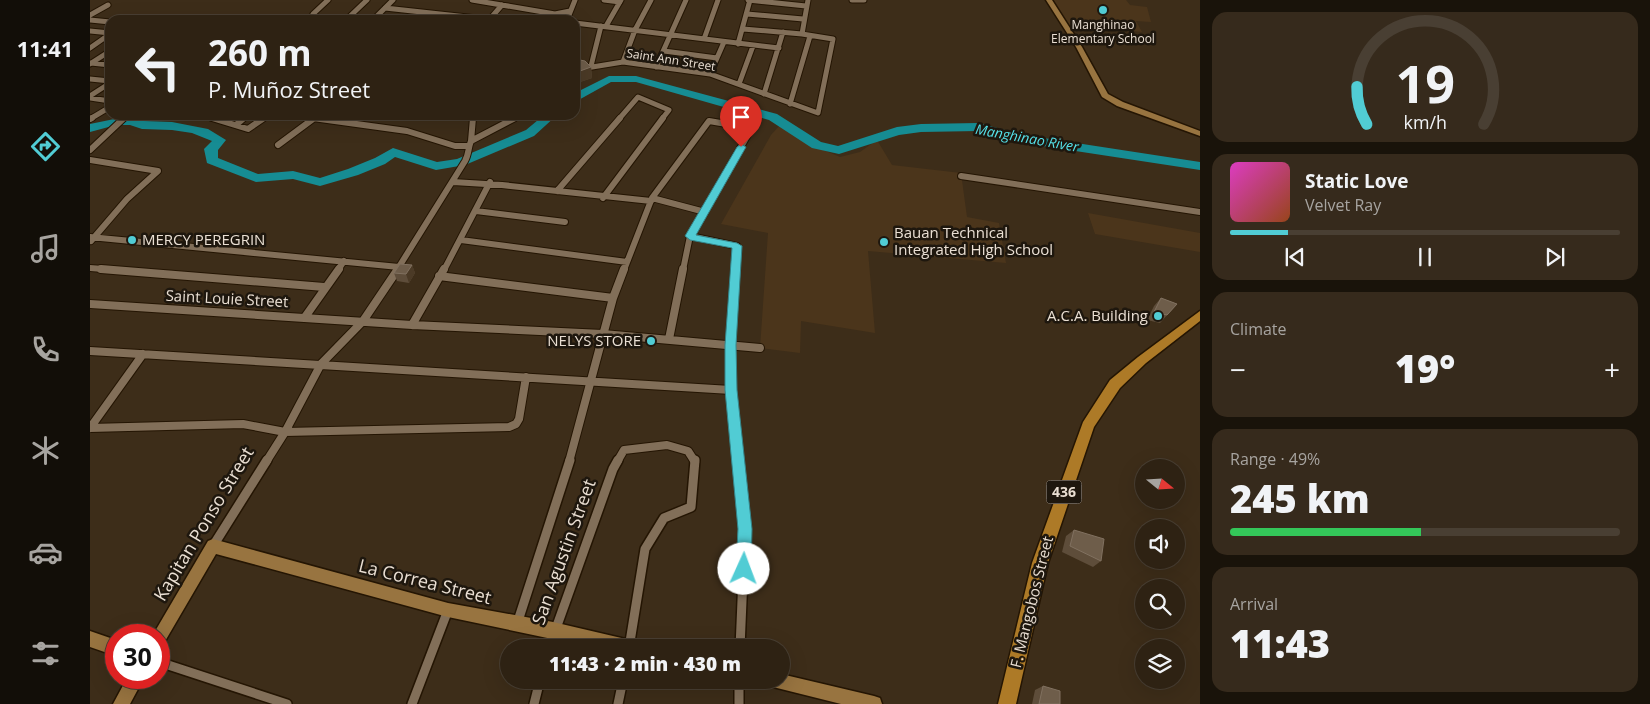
<!DOCTYPE html>
<meta charset="utf-8">
<style>
body{margin:0;font-family:"Open Sans",sans-serif;background:#362a1c;color:#f1f3f6;height:100vh;display:flex;flex-direction:column;font-size:19px;white-space:nowrap}
*{box-sizing:border-box;margin:0}
p{font-size:16px;color:#a7a4a0}
.icon{flex:none;width:28px;height:28px;fill:none;stroke:currentColor;stroke-width:2;stroke-linecap:round;stroke-linejoin:round}
.map{position:relative;flex:1;overflow:hidden}
.panel{display:flex;flex-direction:column;gap:12px;padding:12px;background:#19130a;width:450px}
.panel>*{flex:none}
.hud{position:absolute;left:15px;top:15px;width:475px;height:105px;border-radius:15px;box-shadow:0 5px 20px #0002,0 0 0 1px #493f33;background:#2e2213;color:#f1f3f6;overflow:hidden}
.needle{width:32px;rotate:108deg}
.buttons{position:absolute;left:1045px;top:459px;display:grid;gap:10px}
.buttons a{display:grid;place-items:center;width:50px;height:50px;border-radius:50%;background:#2e2213;box-shadow:0 5px 20px #0002,0 0 0 1px #493f33;font-size:25px}
.speed{position:absolute;left:15px;top:624px;display:flex;gap:10px;font-size:25px;font-weight:700;text-align:center}
.speed>*{display:grid;place-content:center;width:65px;height:65px;border-radius:50%;background:#2e2213;box-shadow:0 5px 20px #0002,0 0 0 1px #493f33;line-height:1}
.speed .limit{border:8px solid #d22;background:#fff;color:#111}
.pin{position:absolute;display:grid;place-items:center;width:42px;height:42px;color:#fff;margin:-51px -21px;border-radius:50% 50% 50% 0;rotate:-45deg;box-shadow:0 0 5px #0007}
.pin .icon{rotate:45deg}
.me{position:absolute;width:55px;margin:-28px;rotate:2deg;stroke-linejoin:round;filter:drop-shadow(0 0 4px #0008)}
.turn{display:flex;align-items:center;gap:18px;height:105px;padding:0 20px;font-size:22px}
.turn .icon{width:65px;height:65px;stroke-width:2.5}
.turn b{display:block;font-size:35px;line-height:42px}
.big{font-size:38px;font-weight:800;line-height:1.1}
.panel .widget{flex:1;display:flex;flex-direction:column;justify-content:center;gap:8px;min-width:0;padding:0 18px;border-radius:15px;background:#362a1c}
.panel .dial{align-items:center;gap:0}
.dial svg{height:130px;overflow:visible;fill:none;stroke:#493f33;stroke-width:7;stroke-linecap:round;text-anchor:middle}
.dial text{fill:#f1f3f6;stroke:none}
.song{display:flex;align-items:center;gap:15px}
.cover{width:60px;height:60px;border-radius:8px;background:linear-gradient(135deg,hsl(310 70% 55%),hsl(20 70% 35%))}
.played{height:5px;border-radius:2px;background:linear-gradient(90deg,#51ccd4 15%,#493f33 15%)}
.keys{display:flex;justify-content:space-around;direction:ltr}
.heat{display:flex;justify-content:space-between;align-items:center;font-size:28px;direction:ltr}
.charge{height:8px;border-radius:4px;background:linear-gradient(90deg,#34c759 49%,#493f33 0)}
.trip{position:absolute;left:410px;top:639px;width:290px;height:50px;border-radius:25px;background:#2e2213;box-shadow:0 5px 20px #0002,0 0 0 1px #493f33;font-weight:800;line-height:50px;text-align:center}
main{display:flex;flex:1;min-height:0}
.tab-bar{display:flex;flex-direction:column;width:90px;justify-content:space-around;align-items:center;background:#120e08;color:#a7a4a0}
.tab-bar .icon{width:35px;height:35px}
.tab-bar .on{color:#51ccd4}
.tab-bar b{font-size:22px;color:#f1f3f6}
.map>svg:first-child{display:block}
.built{fill:#4b351b}
.lines{fill:none;stroke-linecap:round;stroke-linejoin:round}
.river{fill:#168c93;fill-rule:evenodd}
.street-far3-casing{stroke:#241503;stroke-width:7}
.street-far2-casing{stroke:#241503;stroke-width:8}
.street-far1-casing{stroke:#241503;stroke-width:10}
.street-casing{stroke:#241503;stroke-width:12}
.secondary-casing{stroke:#241503;stroke-width:3}
.primary-casing{stroke:#241503;stroke-width:3}
.street-far3{stroke:#826f59;stroke-width:5}
.street-far2{stroke:#826f59;stroke-width:6}
.street-far1{stroke:#826f59;stroke-width:8}
.street{stroke:#826f59;stroke-width:9}
.secondary{fill:#987440;fill-rule:evenodd}
.primary{fill:#ad7a27;fill-rule:evenodd}
.wall{fill:#5e4d3a}
.shaded-wall{fill:#4b3a26}
.building{fill:#6e5d4a;stroke:#817160}
.route{fill:#51ccd4;stroke:#35858a}
.poi-dot{fill:#51ccd4;stroke:#1e170e;stroke-width:2}
.labels{text-anchor:middle;stroke-width:5;stroke-linejoin:round;paint-order:stroke}
.far-poi-label{font-size:12px;fill:#eadfd3;stroke:#1e170e}
.far-street-label{font-size:12px;fill:#eadfd3;stroke:#1e170e}
.far-water-label{font-size:14px;font-style:italic;fill:#55e1ea;stroke:#1e170e}
.shield{fill:#1e170e;stroke:#ada398;stroke-width:1}
.shield-label{font-size:14px;font-weight:bold;fill:#eadfd3}
.poi-label{font-size:15px;fill:#eadfd3;stroke:#1e170e;text-anchor:start}
.street-label{font-size:15px;fill:#eadfd3;stroke:#1e170e}
.near-street-label{font-size:18px;fill:#eadfd3;stroke:#1e170e}
</style>
<main>
<nav class="tab-bar">
<b>11:41</b>
<svg class="icon on" aria-label="directions" viewBox="0 0 24 24"><path d="M12 3l9 9-9 9-9-9zM9 14v-3h6M13 9l2 2-2 2"/></svg>
<svg class="icon" aria-label="music" viewBox="0 0 24 24"><path d="M9 18V5l10-2v13"/><circle cx="6" cy="18" r="3"/><circle cx="16" cy="16" r="3"/></svg>
<svg class="icon" aria-label="phone" viewBox="0 0 24 24"><path d="M5 4h4l2 5-3 2q2 4 5 5l2-3 5 2v4C11 20 4 13 5 4z"/></svg>
<svg class="icon" aria-label="climate" viewBox="0 0 24 24"><path d="M12 3v18M4 7l16 10M4 17L20 7"/></svg>
<svg class="icon" aria-label="car" viewBox="0 0 24 24"><path d="M5 17H2v-5l4-1 3-4h7l3 4 3 1v5h-3M9 17h6M6 11h13"/><circle cx="7" cy="17" r="2"/><circle cx="17" cy="17" r="2"/></svg>
<svg class="icon" aria-label="filters" viewBox="0 0 24 24"><path d="M4 7h16M4 17h16"/><circle cx="9" cy="7" r="2"/><circle cx="15" cy="17" r="2"/></svg>
</nav>
<div class="map">
<svg width="1110" height="704" viewBox="0 0 1110 704">
<rect width="100%" height="100%" fill="#3d2d19"/>
<path class="built" d="M962 0H1036L1040 5 1057 7 1061 22 1046 21 1052 32 979 25Z
M690 125 724 146 750 157 770 152 787 140 802 165 871 173 877 217 909 223 916 263 778 251 785 333 711 321 710 353 670 348 678 233 631 224 681 135Z
M998 213 1110 233V252L1005 234Z"/>
<g class="lines">
<path class="river" d="M519 76H546L687 114 731 142 748 146 807 127 831 124 888 123 934 135 1110 162V170L933 143 888 131 831 132 809 135 749 154 722 148 679 120 546 82H521L485 102V93Z
M454 115H467L444 136 375 165 346 170 305 157 295 164 268 175 230 186 203 179 166 182 117 163 114 149 122 141 102 133 82 130 52 129 40 125H26L0 132V124L34 117 54 121 82 122 118 129 136 140 128 150V158L168 174 203 171 230 178 258 169 285 158 303 148 347 162 367 159 436 130Z"/>
<defs>
<path id="street-far3" d="M382 0 465 14 480 11
M514 0 530 2
M658 0 716 6
M762 0H774
M295 8 405 20
M223 14 238 0
M657 14 713 19
M0 15 18 5
M0 20 20 22
M256 20 277 0
M283 20 303 0
M399 20 412 5
M477 20 485 0
M485 23 689 48
M516 26 531 0
M0 31 20 33
M712 34 718 0
M614 39 628 0
M648 44 660 0
M0 48 20 34
M574 51 627 58
M533 62 545 30 561 0
M1 63 20 65
M0 64 20 51
M501 66 511 26
M485 67 496 68 533 62 620 74 728 113 743 39 712 34 653 29
M566 67 596 0
M620 74 634 42
M0 79 20 81
M649 84 663 46
M674 94 693 32
M0 96 20 83
M0 98 20 101
M700 104 720 36
M105 115 128 119
M201 115 233 119
M0 119 20 107
M32 119 37 115
M153 119 158 115
M172 119 178 115
M383 119V115
M423 119 431 115
M529 119 548 97 579 110 572 119"/>
<path id="street-far2" d="M122 118 158 129 174 118
M223 118 317 131 365 146H379
M0 119 2 118
M146 125 154 118
M381 141 383 118
M188 145 223 119
M0 150 34 118
M0 160 68 171 37 199 1 241
M871 176 1110 212
M363 182 412 185 561 201
M467 191 530 118
M513 198 573 118
M562 198 615 212
M386 211 475 222
M600 236 647 246 645 270
M0 237 309 267
M371 240 537 262
M0 268 26 270
M248 270 254 261
M307 270 375 161C379 154 378 148 381 141L425 118
M354 270 400 182
M534 270 562 198 619 121 654 127 660 131 600 236 593 270"/>
<path id="street-far1" d="M11 269 234 287
M645 269 640 345 641 390 648 462
M349 276 523 298
M0 304 322 325 513 334 670 348
M215 317 249 269
M322 325 354 269
M579 339 593 269
M0 351 641 390
M0 428 153 424 195 432 419 427 426 424 429 419 436 377
M0 428 53 354
M176 462 195 432 231 364 273 321 308 269
M479 462 523 298 534 269
M527 462 534 450 577 445 598 451 605 462"/>
<path id="street" d="M648 460 655 529 650 648
M123 546 177 460
M427 624 480 460
M459 648 523 469 528 460
M539 648 555 549 574 518 601 507 605 460
M69 662 197 704
M649 680V704
M322 704 358 610
M444 704 450 680
M528 704 533 680"/>
<path id="secondary" d="M956 0H962L992 47 1018 94 1033 102 1110 131V136L1027 106 1012 97 986 47Z
M123 539 358 603 463 622 540 640 545 643 548 648H505L358 617 126 554 74 643 69 646V635H63L64 633 118 541Z
M0 631 26 640V656L0 647Z
M691 674 784 696 790 698 792 704H751L679 686 677 680H691Z
M37 678H54L40 704H23Z"/>
<path id="primary" d="M1110 311V321L1056 363 1030 388 1004 427 958 563 926 704H908L942 563 993 422 1020 380 1048 357Z"/>
</defs>
<use href="#street-far3" class="street-far3-casing"/>
<use href="#street-far2" class="street-far2-casing"/>
<use href="#street-far1" class="street-far1-casing"/>
<use href="#street" class="street-casing"/>
<use href="#secondary" class="secondary-casing"/>
<use href="#primary" class="primary-casing"/>
<use href="#street-far3" class="street-far3"/>
<use href="#street-far2" class="street-far2"/>
<use href="#street-far1" class="street-far1"/>
<use href="#street" class="street"/>
<use href="#secondary" class="secondary"/>
<use href="#primary" class="primary"/>
</g>
<path class="wall" d="M485 59 501 67 502 78 490 82H485Z
M322 265 325 273 319 283 307 281 304 273Z
M1071 298 1087 304 1070 323 1057 320 1064 306Z
M984 530 1011 561 1003 567 972 552 976 536Z
M953 686 970 704H942L945 690Z"/>
<path class="shaded-wall" d="M501 67 502 78 490 82V71Z
M322 265 325 273 319 283 316 274Z"/>
<path class="building" d="M485 59 495 61 501 67 490 71 485 70Z
M310 264 322 265 316 274 304 273Z
M1071 298 1087 304 1077 315 1064 312Z
M984 530 1014 539 1011 561 980 546Z
M953 686 970 691V704H949Z"/>
<path class="route" d="M651 144 656 147 606 235 647 243 652 246 646 345 647 390 662 529 661 569 659 574 654 576 649 574 646 569 648 529 635 390V345L642 248 600 240 595 236 647 147Z"/>
<g class="poi-dot">
<circle cx="1013" cy="10" r="5"/>
<circle cx="42" cy="240" r="5"/>
<circle cx="794" cy="242" r="5"/>
<circle cx="1068" cy="316" r="5"/>
<circle cx="561" cy="341" r="5"/>
</g>
<g class="labels">
<g class="far-poi-label">
<text x="1013" y="29">Manghinao<tspan x="1013" dy="14">Elementary School</tspan></text>
</g>
<g class="far-street-label">
<text transform="translate(581 60) rotate(9)" y="4">Saint Ann Street</text>
</g>
<g class="far-water-label">
<text transform="translate(937 138) rotate(10)" y="5">Manghinao River</text>
</g>
<rect class="shield" x="956.5" y="480.5" width="35" height="23" rx="4"/>
<g class="shield-label">
<text x="974" y="497">436</text>
</g>
<g class="poi-label">
<text x="804" y="238">Bauan Technical<tspan x="804" dy="17">Integrated High School</tspan></text>
<text x="52" y="245">MERCY PEREGRIN</text>
<text x="1058" y="321" text-anchor="end">A.C.A. Building</text>
<text x="551" y="346" text-anchor="end">NELYS STORE</text>
</g>
<g class="street-label">
<text transform="translate(137 299) rotate(3)" y="5">Saint Louie Street</text>
<text transform="translate(942 602) rotate(-76)" y="5">F. Mangobos Street</text>
</g>
<g class="near-street-label">
<text transform="translate(114 524) rotate(-59)" y="6">Kapitan Ponso Street</text>
<text transform="translate(474 552) rotate(-70)" y="6">San Agustin Street</text>
<text transform="translate(335 582) rotate(14)" y="6">La Correa Street</text>
</g>
</g>
</svg>
<div class="buttons">
<a><svg class="needle" viewBox="-14 -14 28 28"><path d="M0-13l5 13h-10z" fill="#e53935"/><path d="M0 13l5-13h-10z" fill="#a7a4a0"/></svg></a>
<a><svg class="icon" aria-label="sound" viewBox="0 0 24 24"><path d="M4 9h4l5-4v14l-5-4H4zM17 9q2 3 0 6"/></svg></a>
<a><svg class="icon" aria-label="search" viewBox="0 0 24 24"><circle cx="10" cy="10" r="6"/><path d="M15 15l6 6"/></svg></a>
<a><svg class="icon" aria-label="layers" viewBox="0 0 24 24"><path d="M12 4l9 5-9 5-9-5zM3 14l9 5 9-5"/></svg></a>
</div>
<div class="speed"><div class="limit">30</div></div>
<div class="pin" style="left:651px;top:147px;background:#d93025"><svg class="icon" aria-label="arrive" viewBox="0 0 24 24"><path d="M6 21V4h12l-3 4 3 4H6"/></svg></div>
<svg class="me" style="left:654px;top:569px" viewBox="-20 -20 40 40"><circle r="19" fill="#fff"/><path d="M0-13L10 11 0 6-10 11z" fill="#51ccd4"/></svg>
<div class="trip">11:43 · 2 min · 430 m</div>
<div class="hud">
<div class="turn"><svg class="icon" aria-label="left" viewBox="0 0 24 24"><path d="M17 20v-9H6M10 6l-5 5 5 5"/></svg><div><b>260 m</b>P. Muñoz Street</div></div>
</div>
</div>
<section class="panel">
<div class="widget dial"><svg viewBox="0 0 100 80">
<path d="M14 69A42 42 0 1 1 86 69"/>
<path d="M14 69A42 42 0 0 1 8 46" stroke="#51ccd4"/>
<text x="50" y="56" font-size="32" font-weight="700">19</text>
<text x="50" y="72" font-size="11">km/h</text>
</svg></div>
<div class="widget">
<div class="song"><i class="cover"></i><div><b>Static Love</b><p>Velvet Ray</p></div></div>
<div class="played"></div>
<div class="keys"><svg class="icon" aria-label="previous" viewBox="0 0 24 24"><path d="M18 5L8 12l10 7zM5 5v14"/></svg><svg class="icon" aria-label="pause" viewBox="0 0 24 24"><path d="M8 5v14M16 5v14"/></svg><svg class="icon" aria-label="next" viewBox="0 0 24 24"><path d="M6 5l10 7-10 7zM19 5v14"/></svg></div>
</div>
<div class="widget"><p>Climate</p>
<div class="heat"><a>−</a><b class="big">19°</b><a>+</a></div>
</div>
<div class="widget"><p>Range · 49%</p><b class="big">245 km</b><div class="charge"></div></div>
<div class="widget"><p>Arrival</p><b class="big">11:43</b></div>
</section>
</main>
